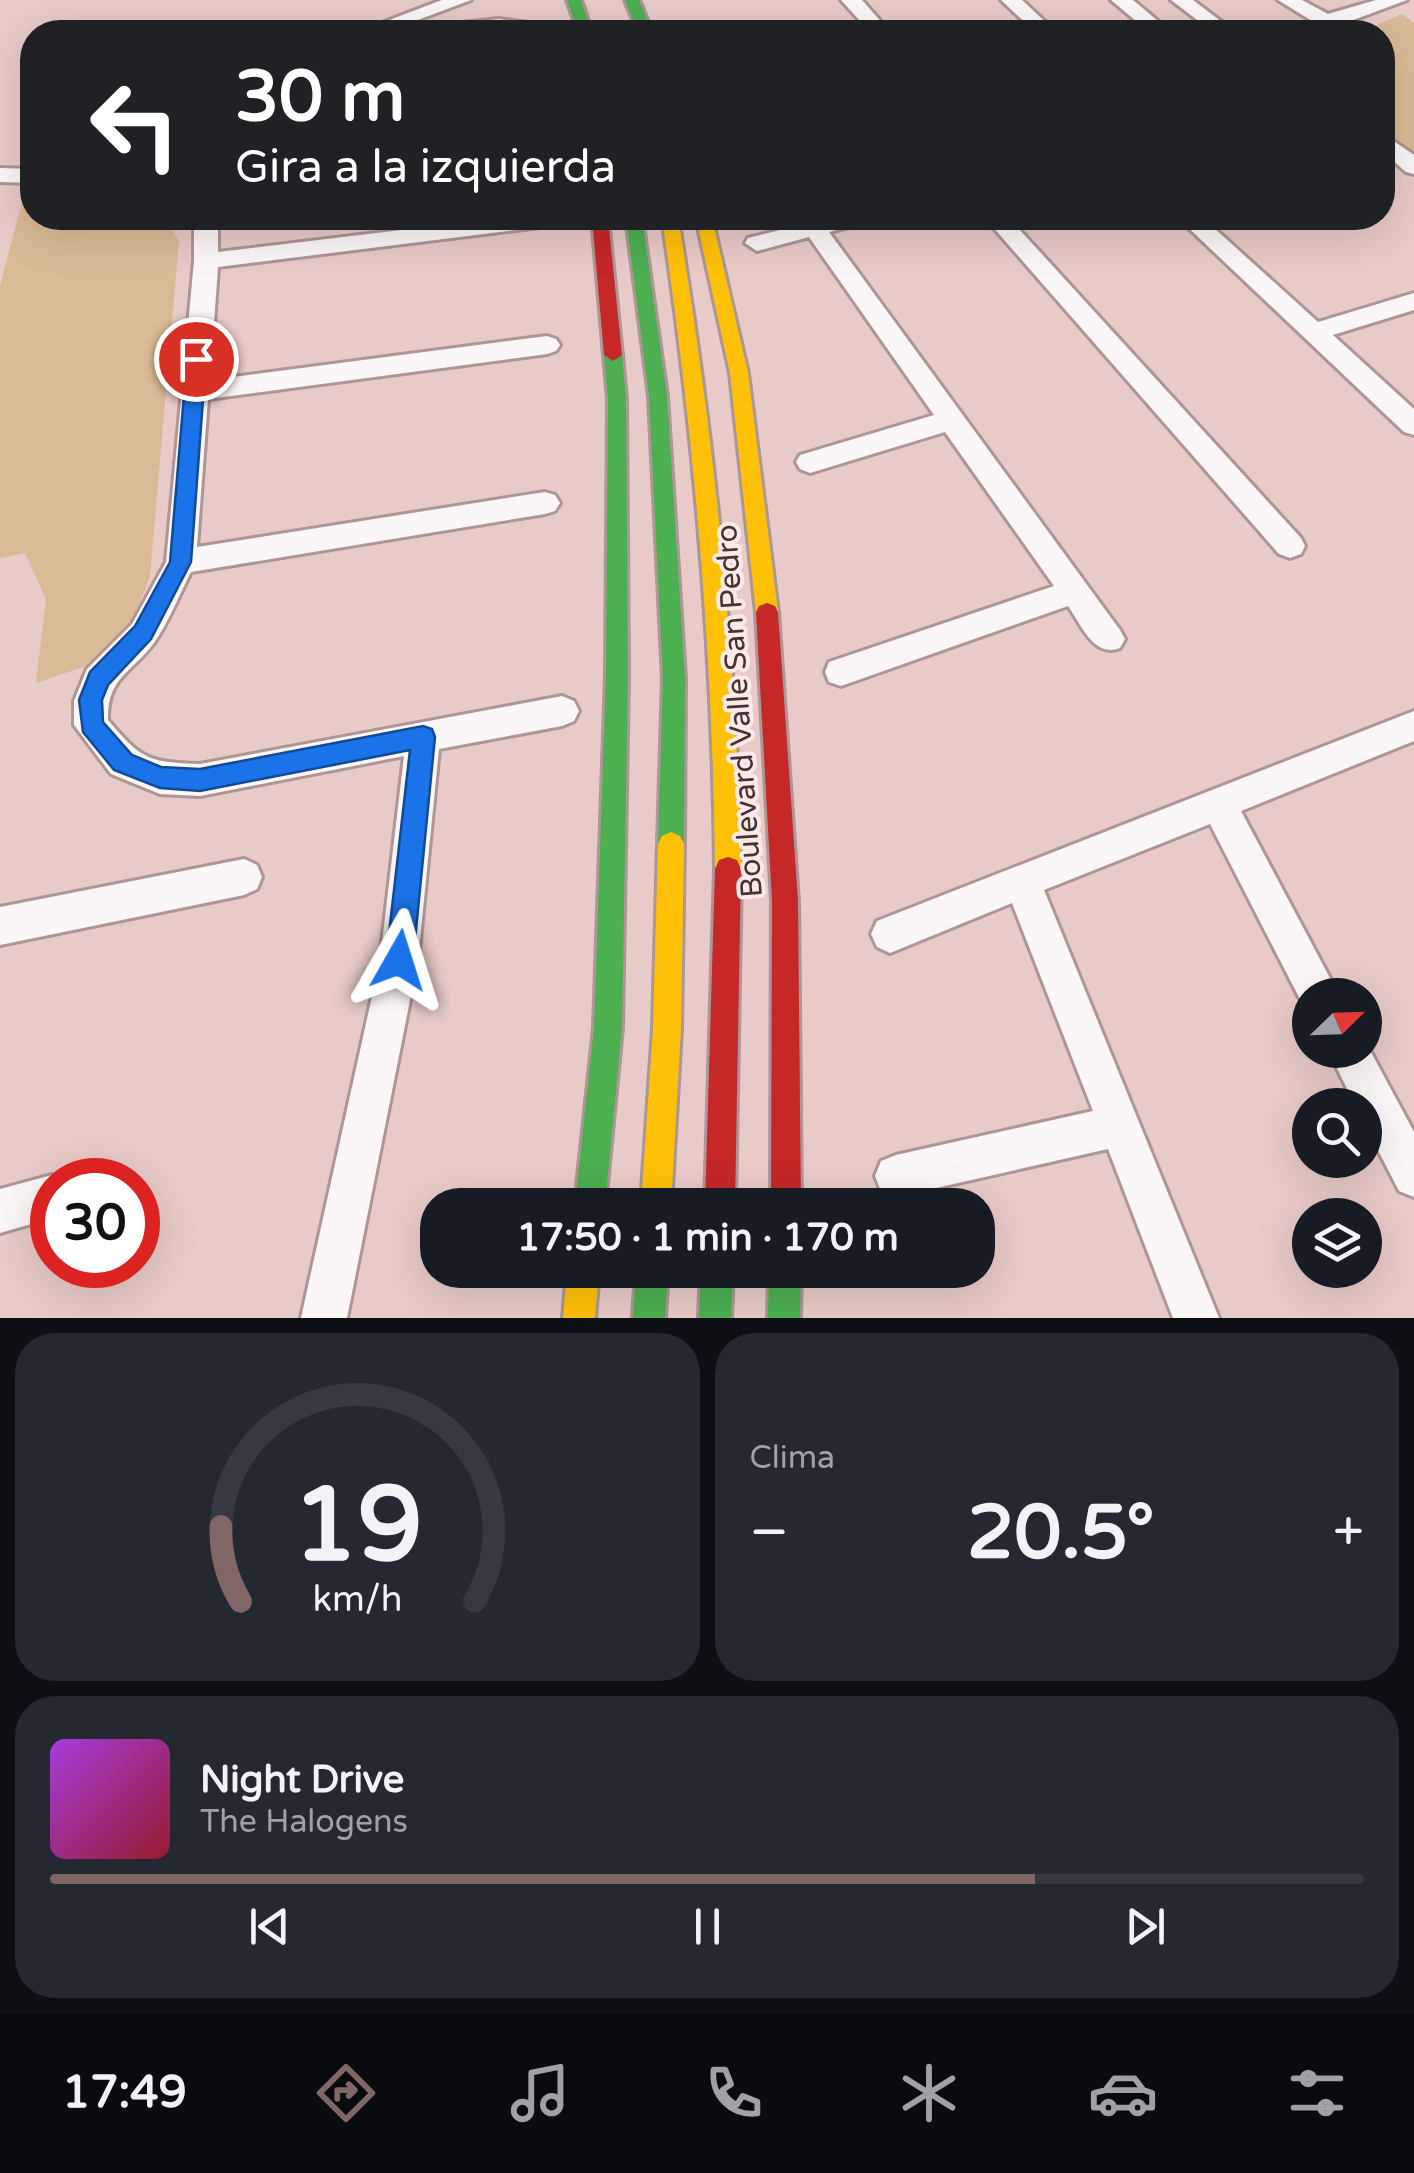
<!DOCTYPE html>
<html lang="es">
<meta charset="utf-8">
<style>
body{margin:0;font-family:"Varela Round",sans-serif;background:#242831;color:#f1f3f6;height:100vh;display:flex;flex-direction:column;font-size:38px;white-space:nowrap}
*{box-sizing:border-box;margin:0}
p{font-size:32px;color:#9ea1a6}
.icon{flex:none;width:55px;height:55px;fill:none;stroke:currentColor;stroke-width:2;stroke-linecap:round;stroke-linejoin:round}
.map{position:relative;height:1318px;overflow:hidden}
.details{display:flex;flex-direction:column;gap:15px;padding:15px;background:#0d0f14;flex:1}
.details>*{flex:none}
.guide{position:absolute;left:20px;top:20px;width:1375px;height:210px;border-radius:40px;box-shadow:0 10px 40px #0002;background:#202124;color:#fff;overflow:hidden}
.needle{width:65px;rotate:67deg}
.controls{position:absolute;left:1292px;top:978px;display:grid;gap:20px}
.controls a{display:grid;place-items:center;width:90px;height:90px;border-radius:50%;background:#171b24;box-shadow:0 10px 40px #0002;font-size:50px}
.speed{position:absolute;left:30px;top:1158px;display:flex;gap:20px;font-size:50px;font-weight:700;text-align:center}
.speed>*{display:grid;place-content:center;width:130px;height:130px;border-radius:50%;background:#171b24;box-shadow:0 10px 40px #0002;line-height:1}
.speed .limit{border:15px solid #d22;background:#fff;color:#111}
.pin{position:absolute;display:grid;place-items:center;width:85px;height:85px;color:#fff;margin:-42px;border:5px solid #fff;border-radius:50%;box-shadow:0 2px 10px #0007}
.me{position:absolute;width:110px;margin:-55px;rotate:6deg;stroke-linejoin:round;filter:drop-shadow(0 0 8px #0008)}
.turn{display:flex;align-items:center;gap:35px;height:210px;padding:0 50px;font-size:45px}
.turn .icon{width:130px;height:130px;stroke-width:2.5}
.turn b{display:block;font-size:70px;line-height:85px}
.big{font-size:75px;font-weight:800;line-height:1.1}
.details .tile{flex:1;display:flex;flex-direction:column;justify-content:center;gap:15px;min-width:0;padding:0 35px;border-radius:40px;background:#242831}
.details .dial{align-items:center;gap:0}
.dial svg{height:260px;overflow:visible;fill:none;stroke:#363941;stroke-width:7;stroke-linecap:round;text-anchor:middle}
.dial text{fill:#f1f3f6;stroke:none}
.song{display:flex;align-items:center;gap:30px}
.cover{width:120px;height:120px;border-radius:15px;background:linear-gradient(135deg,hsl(280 70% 55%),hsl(350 70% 35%))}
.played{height:10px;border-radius:5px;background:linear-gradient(90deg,#806766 75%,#363941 75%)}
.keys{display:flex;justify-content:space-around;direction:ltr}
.heat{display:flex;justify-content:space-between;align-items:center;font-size:55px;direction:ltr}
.details .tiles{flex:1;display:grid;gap:15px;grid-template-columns:1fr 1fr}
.tile:last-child{grid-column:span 2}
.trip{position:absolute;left:420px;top:1188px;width:575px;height:100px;border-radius:40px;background:#171b24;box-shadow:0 10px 40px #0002;font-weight:800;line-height:100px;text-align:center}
.menu{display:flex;height:160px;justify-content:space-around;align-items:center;background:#090b0e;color:#9ea1a6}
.menu .icon{width:70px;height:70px}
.menu .current{color:#806766}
.menu b{font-size:45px;color:#f1f3f6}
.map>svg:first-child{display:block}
.green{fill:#daba95}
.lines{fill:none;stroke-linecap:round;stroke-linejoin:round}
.street-casing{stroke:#ad9695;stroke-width:6}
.fast-casing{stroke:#ad9695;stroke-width:6}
.slow-casing{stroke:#ad9695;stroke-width:6}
.jam-casing{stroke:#ad9695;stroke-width:6}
.street{fill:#fcf7f7;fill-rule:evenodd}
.fast{fill:#4caf50;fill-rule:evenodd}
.slow{fill:#ffc107;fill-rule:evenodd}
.jam{fill:#c62828;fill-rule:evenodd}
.route{fill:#1a73e8;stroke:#114b97;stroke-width:2.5}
.labels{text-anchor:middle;stroke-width:8;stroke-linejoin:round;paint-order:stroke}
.street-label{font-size:30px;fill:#483231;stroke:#fbeae9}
</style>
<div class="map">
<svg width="1414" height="1318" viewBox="0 0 1414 1318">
<rect width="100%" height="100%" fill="#e8cac8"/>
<path class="green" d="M1402 14 1414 23V154L1383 130 1382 32H1360Z
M25 190 32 191V218H164L179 241 150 576 130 629 86 666 36 683 46 599 25 553 0 558V286Z"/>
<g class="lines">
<defs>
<path id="street" d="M442 0H471L386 32H358Z
M841 0H862L890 32H870Z
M1001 0H1022L1056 32H1035Z
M1111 0H1133L1171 32H1149Z
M1171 0H1193L1235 32H1213Z
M1278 0H1302L1328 14 1376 0H1407L1321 32H1298L1312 21Z
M499 19 550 26 560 32H424L434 26Z
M1382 133 1414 155V174L1406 172 1382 151Z
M0 168 32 169V183L0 182Z
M189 218H212L218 226V252L501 218 552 220 540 227 218 267 210 380 547 336 556 339 560 345 556 351 547 354 208 399 197 547 545 492 555 495 560 503 555 511 545 514 191 572C179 595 169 622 154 643 132 673 107 677 108 720 142 760 148 762 200 764L562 696 574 701 579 711 574 721 562 726 439 749 418 960 347 1318H301L380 960 404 756 200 796 160 794 111 774 74 725V701L87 669 132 624 166 562 194 261V226Z
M829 218H868L864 223 829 232 1120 630 1125 639 1120 648C1094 658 1082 626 1068 606L841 686 829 682 825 672 829 662 1054 586 945 432 810 473 800 469 796 462 800 455 934 415 809 237 757 251 745 243 748 238Z
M985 218H1009L1301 538 1305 546 1301 554 1290 558 1279 554Z
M1178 218H1203L1318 322 1414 293V310L1333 335 1414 409V435L1404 432Z
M1414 711V741L1241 811 1339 995H1310V1011L1305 1009 1210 824 1044 890 1219 1318H1173L1108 1149 896 1197 881 1191 875 1176 881 1161 896 1155 1093 1111 1012 903 890 953 877 947 871 934 877 921Z
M244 859 257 865 262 877 257 889 244 895 0 945V907Z
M1365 1041 1414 1132V1197L1399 1191 1365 1125V1105H1355L1328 1050H1365Z
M52 1175 63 1180H52V1218L0 1233V1189Z"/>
<path id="fast" d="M567 0H581L592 32H578Z
M625 0H639L652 32H638Z
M626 218H642L667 396 685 679 684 844 680 852 671 856 662 852 658 844 663 679 649 396Z
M613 349 622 355 626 399 628 675 622 1028 605 1205H575L594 1028 606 675 608 399 604 355Z
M636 1270H668L665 1318H633Z
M701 1270H733L731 1318H699Z
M769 1270H801L800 1318H768Z"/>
<path id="slow" d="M662 218H678C714 434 736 650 741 869L737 878 728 881 719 878 715 869C713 650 694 434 662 218Z
M696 218H712L748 373 778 612 775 618H759L756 612 730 373Z
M671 832 680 836 684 844 681 1029 671 1205H641L653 1029 658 844 662 836Z
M567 1270H599L595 1318H563Z"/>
<path id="jam" d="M592 218H608L622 355 613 361 604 355Z
M767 603 775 606 778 612 798 901 801 1205H771L772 901 756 612 759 606Z
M728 857 737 860 741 869 735 1205H705L715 869 719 860Z"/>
</defs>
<use href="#street" class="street-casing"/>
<use href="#fast" class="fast-casing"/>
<use href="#slow" class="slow-casing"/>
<use href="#jam" class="jam-casing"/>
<use href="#street" class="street"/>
<use href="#fast" class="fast"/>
<use href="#slow" class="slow"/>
<use href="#jam" class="jam"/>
</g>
<path class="route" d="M196 353 206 359 191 562 151 639 108 685 102 700 103 722 132 755 161 767 200 769 423 726 432 729 435 737 413 960 409 970 399 974 390 970 386 960 410 750 200 791 160 788 114 770 83 732 79 700 90 672 135 626 170 562 187 359Z"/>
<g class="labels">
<g class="street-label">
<text transform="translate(739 711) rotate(-94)" y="10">Boulevard Valle San Pedro</text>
</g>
</g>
</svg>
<div class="controls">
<a><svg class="needle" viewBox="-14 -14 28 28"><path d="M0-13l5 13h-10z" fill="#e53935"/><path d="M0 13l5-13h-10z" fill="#9ea1a6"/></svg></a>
<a><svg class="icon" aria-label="search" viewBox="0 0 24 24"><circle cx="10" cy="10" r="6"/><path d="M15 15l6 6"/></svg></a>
<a><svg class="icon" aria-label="layers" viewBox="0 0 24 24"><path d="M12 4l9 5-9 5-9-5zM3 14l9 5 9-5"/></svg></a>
</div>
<div class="speed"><div class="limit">30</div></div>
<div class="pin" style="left:196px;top:359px;background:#d93025"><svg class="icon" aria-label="arrive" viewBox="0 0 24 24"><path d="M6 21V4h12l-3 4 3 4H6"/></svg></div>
<svg class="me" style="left:399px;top:960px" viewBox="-20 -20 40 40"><path d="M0-17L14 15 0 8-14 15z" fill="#1a73e8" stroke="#fff" stroke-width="4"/></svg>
<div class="trip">17:50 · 1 min · 170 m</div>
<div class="guide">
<div class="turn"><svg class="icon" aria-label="left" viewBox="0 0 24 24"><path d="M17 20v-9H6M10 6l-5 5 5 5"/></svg><div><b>30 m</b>Gira a la izquierda</div></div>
</div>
</div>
<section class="details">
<div class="tiles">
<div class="tile dial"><svg viewBox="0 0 100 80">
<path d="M14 69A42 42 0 1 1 86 69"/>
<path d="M14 69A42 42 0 0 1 8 46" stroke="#806766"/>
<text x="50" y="56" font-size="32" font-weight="700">19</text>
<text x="50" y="72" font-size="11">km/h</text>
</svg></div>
<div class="tile"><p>Clima</p>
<div class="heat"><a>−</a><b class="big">20.5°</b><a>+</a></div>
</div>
<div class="tile">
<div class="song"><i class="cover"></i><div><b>Night Drive</b><p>The Halogens</p></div></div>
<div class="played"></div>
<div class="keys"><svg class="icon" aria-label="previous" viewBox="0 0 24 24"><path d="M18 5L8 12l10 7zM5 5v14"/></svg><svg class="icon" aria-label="pause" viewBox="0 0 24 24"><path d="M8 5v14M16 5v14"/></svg><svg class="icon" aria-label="next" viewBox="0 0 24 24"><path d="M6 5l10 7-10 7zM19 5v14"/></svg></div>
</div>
</div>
</section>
<nav class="menu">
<b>17:49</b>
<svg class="icon current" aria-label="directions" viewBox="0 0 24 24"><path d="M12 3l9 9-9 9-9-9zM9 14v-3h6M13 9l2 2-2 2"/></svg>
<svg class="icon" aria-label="music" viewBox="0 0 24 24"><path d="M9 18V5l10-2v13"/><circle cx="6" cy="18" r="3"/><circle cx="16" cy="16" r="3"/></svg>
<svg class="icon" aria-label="phone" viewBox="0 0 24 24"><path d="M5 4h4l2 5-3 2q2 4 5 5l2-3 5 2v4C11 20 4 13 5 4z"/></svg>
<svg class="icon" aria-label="climate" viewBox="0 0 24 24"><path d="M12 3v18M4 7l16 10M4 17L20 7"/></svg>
<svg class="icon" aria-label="car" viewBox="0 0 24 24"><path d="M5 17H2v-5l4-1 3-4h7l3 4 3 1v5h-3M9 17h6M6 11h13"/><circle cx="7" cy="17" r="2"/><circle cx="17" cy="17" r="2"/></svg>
<svg class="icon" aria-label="filters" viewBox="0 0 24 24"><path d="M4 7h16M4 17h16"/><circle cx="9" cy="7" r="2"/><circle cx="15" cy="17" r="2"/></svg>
</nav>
